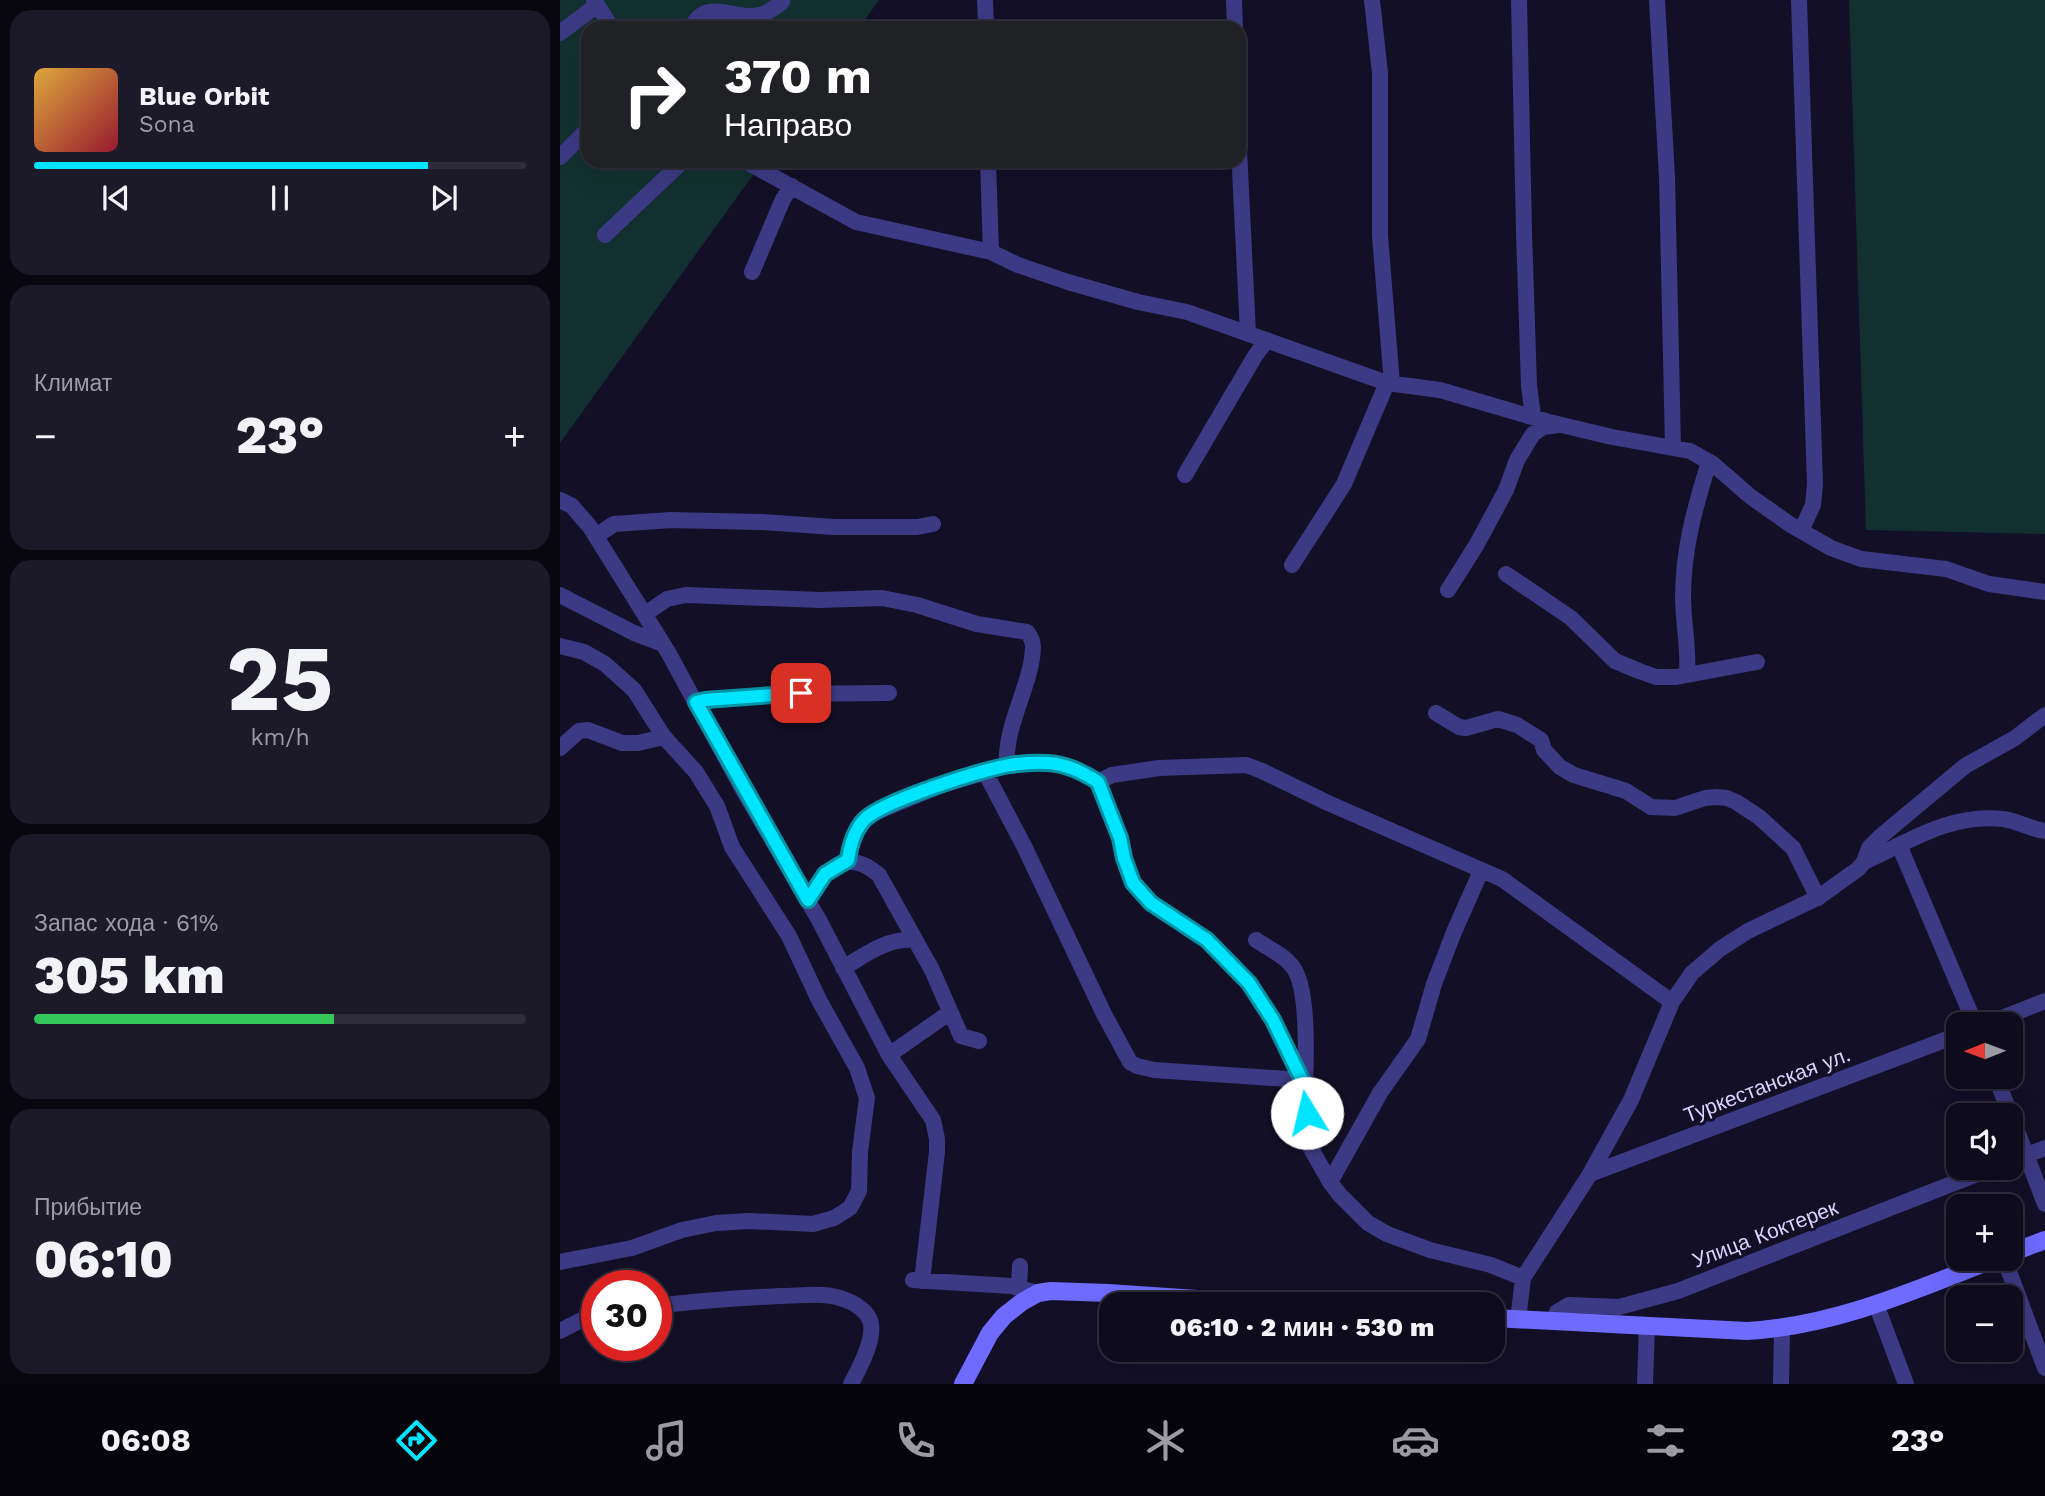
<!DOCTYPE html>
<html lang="ru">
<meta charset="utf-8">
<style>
body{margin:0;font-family:"Work Sans",sans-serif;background:#1c1929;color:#f1f3f6;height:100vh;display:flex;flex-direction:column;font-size:26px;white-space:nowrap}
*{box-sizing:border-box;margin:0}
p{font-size:23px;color:#9b9ba3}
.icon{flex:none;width:38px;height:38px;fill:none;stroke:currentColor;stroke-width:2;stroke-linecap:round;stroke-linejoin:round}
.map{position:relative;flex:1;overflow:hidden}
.side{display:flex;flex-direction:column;gap:10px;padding:10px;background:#08060f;width:560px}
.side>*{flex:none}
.guide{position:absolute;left:21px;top:21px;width:665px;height:147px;border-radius:21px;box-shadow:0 7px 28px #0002,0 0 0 2px #2e2b3b;background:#202124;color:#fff;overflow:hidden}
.needle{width:46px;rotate:269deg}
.fabs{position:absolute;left:1386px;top:1012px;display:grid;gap:14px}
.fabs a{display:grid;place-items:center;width:77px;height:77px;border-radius:14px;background:#0e0b1c;box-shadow:0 7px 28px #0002,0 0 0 2px #2e2b3b;font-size:35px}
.speed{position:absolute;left:21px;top:1270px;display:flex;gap:14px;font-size:35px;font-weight:700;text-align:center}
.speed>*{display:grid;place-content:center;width:91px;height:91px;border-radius:50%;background:#0e0b1c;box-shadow:0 7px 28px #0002,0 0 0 2px #2e2b3b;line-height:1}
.speed .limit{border:10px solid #d22;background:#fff;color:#111}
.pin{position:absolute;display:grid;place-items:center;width:60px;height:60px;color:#fff;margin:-30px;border-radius:14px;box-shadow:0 4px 10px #0006}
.me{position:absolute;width:77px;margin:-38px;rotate:351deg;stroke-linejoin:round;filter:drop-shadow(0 0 5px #0008)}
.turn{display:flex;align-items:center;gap:24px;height:147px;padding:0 28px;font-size:32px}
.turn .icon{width:91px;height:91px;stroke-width:2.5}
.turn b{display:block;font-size:49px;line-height:60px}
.big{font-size:52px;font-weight:800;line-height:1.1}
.side .widget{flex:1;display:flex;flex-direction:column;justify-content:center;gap:10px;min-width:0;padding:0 24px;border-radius:21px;background:#1c1929}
.side .dial{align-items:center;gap:0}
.dial b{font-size:91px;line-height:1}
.song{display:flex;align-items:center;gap:21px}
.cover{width:84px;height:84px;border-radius:10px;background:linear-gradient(135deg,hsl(40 70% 55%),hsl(350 70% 35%))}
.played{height:7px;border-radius:4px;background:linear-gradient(90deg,#00e5ff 80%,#2e2b3b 80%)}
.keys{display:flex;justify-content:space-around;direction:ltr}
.heat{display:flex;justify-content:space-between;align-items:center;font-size:38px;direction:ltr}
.charge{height:10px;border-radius:5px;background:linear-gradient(90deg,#34c759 61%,#2e2b3b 0)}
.trip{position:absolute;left:539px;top:1292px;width:406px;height:70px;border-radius:21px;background:#0e0b1c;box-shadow:0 7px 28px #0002,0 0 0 2px #2e2b3b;font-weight:800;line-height:70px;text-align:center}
.tabs{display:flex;height:112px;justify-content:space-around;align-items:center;background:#06040b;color:#9b9ba3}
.tabs .icon{width:49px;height:49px}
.tabs .selected{color:#00e5ff}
.tabs b{font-size:32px;color:#f1f3f6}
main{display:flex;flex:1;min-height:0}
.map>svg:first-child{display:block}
.green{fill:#12302f}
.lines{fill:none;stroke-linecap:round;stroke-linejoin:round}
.minor{stroke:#3d3a85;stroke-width:16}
.secondary{stroke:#6f6bff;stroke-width:18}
.route-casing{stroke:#0095a6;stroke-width:18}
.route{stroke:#00e5ff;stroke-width:12}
.labels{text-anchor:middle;stroke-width:6;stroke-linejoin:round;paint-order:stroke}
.street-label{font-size:21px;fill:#d9d4ff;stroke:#130f26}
</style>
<main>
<section class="side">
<div class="widget">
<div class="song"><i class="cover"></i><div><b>Blue Orbit</b><p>Sona</p></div></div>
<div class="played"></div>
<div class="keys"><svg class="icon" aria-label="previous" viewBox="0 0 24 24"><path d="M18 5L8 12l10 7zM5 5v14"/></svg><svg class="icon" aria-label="pause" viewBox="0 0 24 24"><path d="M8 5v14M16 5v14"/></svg><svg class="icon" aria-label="next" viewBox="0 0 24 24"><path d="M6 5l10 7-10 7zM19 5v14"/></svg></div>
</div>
<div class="widget"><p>Климат</p>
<div class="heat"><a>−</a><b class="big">23°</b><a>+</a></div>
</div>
<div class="widget dial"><b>25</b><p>km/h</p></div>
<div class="widget"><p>Запас хода · 61%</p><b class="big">305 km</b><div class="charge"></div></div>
<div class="widget"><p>Прибытие</p><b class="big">06:10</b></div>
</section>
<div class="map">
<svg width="1485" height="1384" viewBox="0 0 1485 1384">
<rect width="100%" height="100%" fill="#130f26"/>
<path class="green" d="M0 0H319L299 28H28V161H203L0 443Z
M1289 0H1485V534L1306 530Z"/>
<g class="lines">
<path class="minor" d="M34 0 52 28
M425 0 426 28
M674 0 675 28
M812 0 820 73V236L832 384
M959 0 964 231 969 386 973 416
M1097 0 1107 177 1113 447
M1239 0 1255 484 1253 505 1241 531
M131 28C145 0 167 16 191 16 203 17 213 9 222 2
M0 33 37 5
M679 149 688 334
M0 157 28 129
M185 161 296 222 431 252 458 265 508 282 578 302 627 312 827 383 880 390 989 422 1052 437 1130 451 1153 464 1191 497 1231 525 1271 548 1301 559 1386 569 1429 584 1485 592
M428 161 431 252
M45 235 123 161
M192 272 223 199 232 186
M625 475 695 356 707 340
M0 500 12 506 30 527 108 652 183 790 259 920 329 1055 373 1120 377 1139V1152L362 1281
M36 536 54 524 111 520 201 522 274 527H357L373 524
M732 565 784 484 827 383
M946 574 1011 618 1055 661 1079 671 1096 677H1116L1197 662
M888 590 917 544 946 490 957 460 973 434 983 427 999 425
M0 595 74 633 103 644
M85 614 107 599 126 595 260 600 322 598 357 605 417 624 467 632C471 637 473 641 473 647 472 685 444 725 447 766
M0 646 24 652 45 664 74 690 104 737 136 772 157 806 172 847 229 936 259 1000 297 1068 307 1098 300 1152 299 1191 290 1208 274 1218 253 1224 189 1221 156 1223 122 1230 72 1248 0 1262
M1127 673C1129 648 1123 622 1123 597 1123 549 1135 507 1149 462
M136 702 223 694 329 693
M876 713 899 727 906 728 938 719 957 725 981 740 984 750 1000 767 1014 775 1066 791 1091 807 1115 808 1145 798 1157 797 1167 798 1176 802 1199 817 1233 848 1258 898
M0 748 19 731 28 730 62 743H78L104 737
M425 772 464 846 544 1014 570 1062 577 1066 594 1070 742 1080
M538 782 552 775 599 768 686 765 702 771 768 803 942 879 1112 1002
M1339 845 1415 1024
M288 860 289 849 296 832 305 820 316 812 379 786 449 765 468 763 504 765 526 774 538 782 560 838 563 858 573 883 591 903 647 940 675 967 689 983 713 1020 742 1080 750 1147 770 1182 780 1195 808 1223 827 1234 870 1250 931 1265 963 1278
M1304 862 1309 848 1321 836 1405 766 1455 738 1485 715
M248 900C265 869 285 846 319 875L372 970 401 1036 419 1041
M696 940C708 948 724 955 732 966 749 985 746 1059 745 1085
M283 968C305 955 327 938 354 940
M1427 1024 1485 1001
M329 1055 389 1013
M1435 1076 1451 1115
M1451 1115 1485 1204
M1451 1161 1485 1148
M1030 1174 1398 1035
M770 1182 820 1093 858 1039 874 984 894 932 921 871
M1444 1258 1485 1368
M353 1280 451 1286 478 1293
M459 1288 460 1266
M1316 1304 1346 1384
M96 1306C137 1301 179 1298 220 1296 234 1296 249 1294 263 1295 279 1296 301 1303 309 1318 318 1335 299 1369 291 1384
M958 1320 963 1278 1030 1174 1071 1100 1112 1002 1132 973 1160 949 1188 931 1259 897 1298 869 1304 862C1350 841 1391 813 1443 819 1458 821 1470 829 1485 831
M994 1322 997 1312 1009 1305 1059 1307 1118 1291 1435 1167
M0 1331 37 1312
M1085 1384 1087 1326
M1221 1384 1222 1329"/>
<path class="secondary" d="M1451 1253 1485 1240
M933 1318 1187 1331C1275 1326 1356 1290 1437 1258
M403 1384 430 1333 444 1316 462 1302 478 1293 491 1291 548 1293 713 1304"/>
</g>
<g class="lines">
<defs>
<path id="route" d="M241 693 145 700 136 702 248 900 265 874 288 860C290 846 294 831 304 820 322 801 422 770 450 765 463 763 475 762 488 763 506 764 523 772 538 782L560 838 564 858 573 883 591 903 647 940 689 983 713 1020 742 1080 747 1113"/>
</defs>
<use href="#route" class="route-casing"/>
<use href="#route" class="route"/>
</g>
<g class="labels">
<g class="street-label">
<text transform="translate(1207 1085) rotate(-21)" y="7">Туркестанская ул.</text>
<text transform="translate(1205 1234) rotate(-21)" y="7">Улица Коктерек</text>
</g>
</g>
</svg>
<div class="fabs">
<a><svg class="needle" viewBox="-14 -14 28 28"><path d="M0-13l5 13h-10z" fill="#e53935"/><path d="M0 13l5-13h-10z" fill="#9b9ba3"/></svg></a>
<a><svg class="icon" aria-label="sound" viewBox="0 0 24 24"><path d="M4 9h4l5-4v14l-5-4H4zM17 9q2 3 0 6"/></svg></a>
<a>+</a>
<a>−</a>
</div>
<div class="speed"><div class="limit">30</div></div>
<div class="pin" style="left:241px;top:693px;background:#d93025"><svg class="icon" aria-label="arrive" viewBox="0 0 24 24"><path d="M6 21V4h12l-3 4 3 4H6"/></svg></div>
<svg class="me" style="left:747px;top:1113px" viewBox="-20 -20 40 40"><circle r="19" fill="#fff"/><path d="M0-13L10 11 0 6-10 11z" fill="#00e5ff"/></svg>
<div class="trip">06:10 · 2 мин · 530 m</div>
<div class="guide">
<div class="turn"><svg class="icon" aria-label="right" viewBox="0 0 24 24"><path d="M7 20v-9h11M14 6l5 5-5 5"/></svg><div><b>370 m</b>Направо</div></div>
</div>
</div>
</main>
<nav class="tabs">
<b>06:08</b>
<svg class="icon selected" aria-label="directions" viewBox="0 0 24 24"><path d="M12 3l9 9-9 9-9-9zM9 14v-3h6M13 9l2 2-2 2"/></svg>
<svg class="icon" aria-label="music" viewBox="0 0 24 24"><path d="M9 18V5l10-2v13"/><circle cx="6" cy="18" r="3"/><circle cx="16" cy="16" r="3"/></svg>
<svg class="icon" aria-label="phone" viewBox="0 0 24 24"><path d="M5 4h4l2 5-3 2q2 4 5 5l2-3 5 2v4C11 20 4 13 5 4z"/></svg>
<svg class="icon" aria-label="climate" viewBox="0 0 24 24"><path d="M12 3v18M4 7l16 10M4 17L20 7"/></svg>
<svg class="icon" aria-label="car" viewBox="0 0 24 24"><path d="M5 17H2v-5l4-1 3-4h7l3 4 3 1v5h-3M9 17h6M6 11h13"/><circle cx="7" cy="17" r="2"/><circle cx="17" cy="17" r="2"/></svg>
<svg class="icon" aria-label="filters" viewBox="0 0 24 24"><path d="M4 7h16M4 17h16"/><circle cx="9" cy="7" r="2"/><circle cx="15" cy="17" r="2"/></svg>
<b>23°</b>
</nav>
